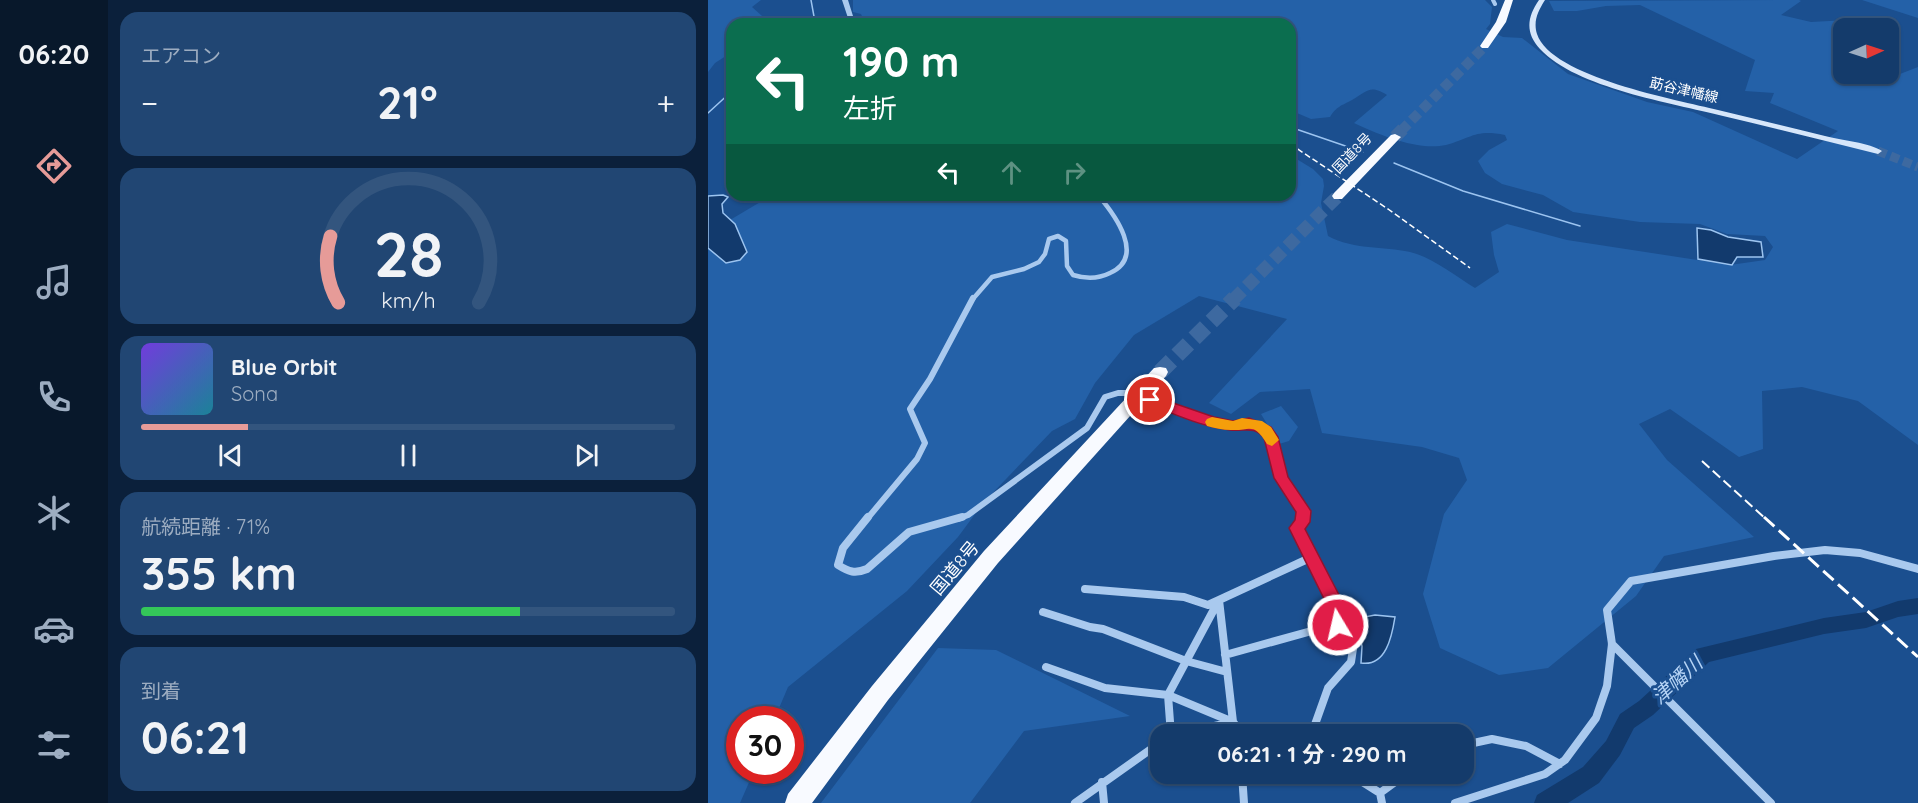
<!DOCTYPE html>
<html lang="ja">
<meta charset="utf-8">
<style>
body{margin:0;font-family:Quicksand,"Noto Sans JP",sans-serif;background:#214673;color:#f1f3f6;height:100vh;display:flex;flex-direction:column;font-size:22px;white-space:nowrap}
*{box-sizing:border-box;margin:0}
p{font-size:20px;color:#9dadc1}
.icon{flex:none;width:33px;height:33px;fill:none;stroke:currentColor;stroke-width:2;stroke-linecap:round;stroke-linejoin:round}
.map{position:relative;flex:1;overflow:hidden}
.side{display:flex;flex-direction:column;gap:12px;padding:12px;background:#0b203b;width:600px}
.side>*{flex:none}
.hud{position:absolute;left:18px;top:18px;width:570px;height:183px;border-radius:18px;box-shadow:0 2px 4px #0004,0 0 0 2px #33557e;background:#0b6e4f;color:#fff;overflow:hidden}
.needle{width:39px;rotate:87deg}
.fabs{position:absolute;left:1125px;top:18px;display:grid;gap:12px}
.fabs a{display:grid;place-items:center;width:66px;height:66px;border-radius:12px;background:#143b6b;box-shadow:0 2px 4px #0004,0 0 0 2px #33557e;font-size:30px}
.speed{position:absolute;left:18px;top:706px;display:flex;gap:12px;font-size:30px;font-weight:700;text-align:center}
.speed>*{display:grid;place-content:center;width:78px;height:78px;border-radius:50%;background:#143b6b;box-shadow:0 2px 4px #0004,0 0 0 2px #33557e;line-height:1}
.speed .limit{border:9px solid #d22;background:#fff;color:#111}
.pin{position:absolute;display:grid;place-items:center;width:51px;height:51px;color:#fff;margin:-26px;border:3px solid #fff;border-radius:50%;box-shadow:0 2px 6px #0007}
.me{position:absolute;width:66px;margin:-33px;rotate:351deg;stroke-linejoin:round;filter:drop-shadow(0 0 4px #0008)}
.turn{display:flex;align-items:center;gap:21px;height:126px;padding:0 18px;font-size:27px}
.turn .icon{width:78px;height:78px;stroke-width:2.5}
.turn b{display:block;font-size:42px;line-height:51px}
.lanes{display:flex;align-items:center;height:57px;padding:0 18px;background:#0003;justify-content:center;gap:30px;direction:ltr}
.lanes .off{opacity:.35}
.big{font-size:45px;font-weight:700;line-height:1.1}
.side .tile{flex:1;display:flex;flex-direction:column;justify-content:center;gap:9px;min-width:0;padding:0 21px;border-radius:18px;background:#214673}
.side .dial{align-items:center;gap:0}
.dial svg{height:156px;overflow:visible;fill:none;stroke:#33557e;stroke-width:7;stroke-linecap:round;text-anchor:middle}
.dial text{fill:#f1f3f6;stroke:none}
.song{display:flex;align-items:center;gap:18px}
.cover{width:72px;height:72px;border-radius:9px;background:linear-gradient(135deg,hsl(260 70% 55%),hsl(190 70% 35%))}
.played{height:6px;border-radius:3px;background:linear-gradient(90deg,#e69b98 20%,#33557e 20%)}
.keys{display:flex;justify-content:space-around;direction:ltr}
.heat{display:flex;justify-content:space-between;align-items:center;font-size:33px;direction:ltr}
.charge{height:9px;border-radius:4px;background:linear-gradient(90deg,#34c759 71%,#33557e 0)}
.trip{position:absolute;left:442px;top:724px;width:324px;height:60px;border-radius:18px;background:#143b6b;box-shadow:0 2px 4px #0004,0 0 0 2px #33557e;font-weight:700;line-height:60px;text-align:center}
main{display:flex;flex:1;min-height:0}
.menu{display:flex;flex-direction:column;width:108px;justify-content:space-around;align-items:center;background:#08182b;color:#9dadc1}
.menu .icon{width:42px;height:42px}
.menu .on{color:#e69b98}
.menu b{font-size:27px;color:#f1f3f6}
.map>svg:first-child{display:block}
.green{fill:#2461a8}
.water{fill:#123a6d;stroke:#9cc4f0;stroke-width:1.5}
.lines{fill:none;stroke-linecap:round;stroke-linejoin:round}
.stream{stroke:#9cc4f0;stroke-width:1.5}
.river{fill:#123a6d;fill-rule:evenodd}
.secondary-tunnel{stroke:#3d69a0;stroke-width:9;stroke-dasharray:9 4.5;stroke-linecap:butt}
.trunk-tunnel-far2{stroke:#3d69a0;stroke-width:10;stroke-dasharray:10 5;stroke-linecap:butt}
.trunk-tunnel-far1{stroke:#3d69a0;stroke-width:13;stroke-dasharray:13 6;stroke-linecap:butt}
.trunk-tunnel{stroke:#3d69a0;stroke-width:16;stroke-dasharray:16 8;stroke-linecap:butt}
.minor-far3{stroke:#a9c9ee;stroke-width:4}
.minor-far2{stroke:#a9c9ee;stroke-width:4.5}
.minor-far1{stroke:#a9c9ee;stroke-width:6}
.minor{stroke:#a9c9ee;stroke-width:8}
.tertiary{fill:#a9c9ee;fill-rule:evenodd}
.secondary{fill:#d6e6fa;fill-rule:evenodd}
.trunk{fill:#f8faff;fill-rule:evenodd}
.rail-far2{stroke:#fff;stroke-width:1.5;stroke-dasharray:6 3;stroke-linecap:butt}
.rail-far1{stroke:#fff;stroke-width:2;stroke-dasharray:10 4.5;stroke-linecap:butt}
.rail{stroke:#fff;stroke-width:3;stroke-dasharray:14 6;stroke-linecap:butt}
.route{fill:#e11d48;stroke:#92132f;stroke-width:1.5}
.slow{fill:#f59e0b}
.labels{text-anchor:middle;stroke-width:6;stroke-linejoin:round;paint-order:stroke}
.far-street-label{font-size:14px;fill:#fff;stroke:#1b4f8f}
.near-street-label{font-size:18px;fill:#fff;stroke:#1b4f8f}
.near-water-label{font-size:20px;font-style:italic;fill:#b5d3f5;stroke:#1b4f8f}
</style>
<main>
<nav class="menu">
<b>06:20</b>
<svg class="icon on" aria-label="directions" viewBox="0 0 24 24"><path d="M12 3l9 9-9 9-9-9zM9 14v-3h6M13 9l2 2-2 2"/></svg>
<svg class="icon" aria-label="music" viewBox="0 0 24 24"><path d="M9 18V5l10-2v13"/><circle cx="6" cy="18" r="3"/><circle cx="16" cy="16" r="3"/></svg>
<svg class="icon" aria-label="phone" viewBox="0 0 24 24"><path d="M5 4h4l2 5-3 2q2 4 5 5l2-3 5 2v4C11 20 4 13 5 4z"/></svg>
<svg class="icon" aria-label="climate" viewBox="0 0 24 24"><path d="M12 3v18M4 7l16 10M4 17L20 7"/></svg>
<svg class="icon" aria-label="car" viewBox="0 0 24 24"><path d="M5 17H2v-5l4-1 3-4h7l3 4 3 1v5h-3M9 17h6M6 11h13"/><circle cx="7" cy="17" r="2"/><circle cx="17" cy="17" r="2"/></svg>
<svg class="icon" aria-label="filters" viewBox="0 0 24 24"><path d="M4 7h16M4 17h16"/><circle cx="9" cy="7" r="2"/><circle cx="15" cy="17" r="2"/></svg>
</nav>
<section class="side">
<div class="tile"><p>エアコン</p>
<div class="heat"><a>−</a><b class="big">21°</b><a>+</a></div>
</div>
<div class="tile dial"><svg viewBox="0 0 100 80">
<path d="M14 69A42 42 0 1 1 86 69"/>
<path d="M14 69A42 42 0 0 1 10 35" stroke="#e69b98"/>
<text x="50" y="56" font-size="32" font-weight="700">28</text>
<text x="50" y="72" font-size="11">km/h</text>
</svg></div>
<div class="tile">
<div class="song"><i class="cover"></i><div><b>Blue Orbit</b><p>Sona</p></div></div>
<div class="played"></div>
<div class="keys"><svg class="icon" aria-label="previous" viewBox="0 0 24 24"><path d="M18 5L8 12l10 7zM5 5v14"/></svg><svg class="icon" aria-label="pause" viewBox="0 0 24 24"><path d="M8 5v14M16 5v14"/></svg><svg class="icon" aria-label="next" viewBox="0 0 24 24"><path d="M6 5l10 7-10 7zM19 5v14"/></svg></div>
</div>
<div class="tile"><p>航続距離 · 71%</p><b class="big">355 km</b><div class="charge"></div></div>
<div class="tile"><p>到着</p><b class="big">06:21</b></div>
</section>
<div class="map">
<svg width="1210" height="803" viewBox="0 0 1210 803">
<rect width="100%" height="100%" fill="#1b4f8f"/>
<path class="green" d="M0 0H53L44 7 63 24H24V52L7 63 0 72Z
M145 0H777L784 7 782 24 778 29 795 37 814 38 860 74 939 102 985 112 1089 159 1130 131 1062 103 1066 93 1037 91 1047 60 932 5 898 6 869 11H846L841 1 1091 0 1093 1 1073 15 1103 22 1140 20 1165 28H1136V74H1192L1210 67V445L1150 401 1094 387 1054 391 1055 449 1031 457 962 409 931 424 959 460 1046 537 956 556 928 596 840 668 791 675 732 648 715 594 736 514 759 480 751 458 714 447 614 433 602 389 552 392 523 414 501 403 579 319 491 296 426 335 387 383 367 419 344 431 276 502 250 537 199 591 80 687 66 720H32V771H46L32 803H0V248L18 263 27 224 22 220 54 201 57 195H582V155L605 169 615 179 616 186 613 203 620 236C646 250 675 246 702 252 724 257 747 276 767 288L791 272 786 255 783 232 799 224 859 240 1022 265 1057 260 1065 247 1057 236 1019 234 992 224 932 222 865 212 835 195 794 184 777 173 770 161 781 150 799 140 797 135C767 129 764 138 738 145 709 151 672 135 646 123L679 95C661 84 659 92 644 100 633 106 629 106 622 117L603 119 582 110V24H195L188 18 156 21 153 14 145 12Z
M1154 0H1210V18Z
M573 406 590 427 581 441 571 444 553 414Z
M230 648 288 650 422 716 316 731 262 803H113Z"/>
<path class="water" d="M15 195 20 197 14 204 15 213 27 224 39 252 32 260 18 263 0 248V196Z
M989 228 1003 230 1020 237 1053 242 1055 257H1029L1024 265 990 259Z
M667 615 687 617C684 636 678 667 653 663L654 646 646 619Z"/>
<g class="lines">
<path class="stream" d="M103 0 107 22 104 24
M0 113 24 91
M582 127 655 152
M686 163 755 191 872 226"/>
<path class="river" d="M1210 598V614L1190 617 1158 628 1116 634 1001 662 945 715 926 728 912 755 891 783 860 803H826L829 795 875 767 898 741 912 714 931 701 988 649 1116 618 1158 612 1190 601Z"/>
<path class="secondary-tunnel" d="M1170 151 1210 167"/>
<path class="trunk-tunnel-far2" d="M693 131 777 46"/>
<path class="trunk-tunnel-far1" d="M687 137 695 129
M525 300 630 196"/>
<path class="trunk-tunnel" d="M452 372 527 298"/>
<path class="minor-far3" d="M785 0 787 4"/>
<path class="minor-far2" d="M264 300 284 277 316 269 331 262 337 254 341 239 350 236 358 241 359 266 365 275C378 279 390 279 402 273 438 257 407 215 390 195"/>
<path class="minor-far1" d="M442 400 516 425 541 424 556 429 566 444 575 481 594 506V519
M159 519 209 459 217 443 202 409 222 379 265 298
M250 519 260 515 379 428 397 397 410 393H423"/>
<path class="minor" d="M160 517 135 548 130 565C141 572 147 574 159 569L201 532 254 517
M595 517 589 528 646 642 643 662 620 688 605 730
M377 589 476 597 500 605 511 600 525 722 465 735
M335 612 382 627 395 629 478 661 519 672
M904 644 1063 803
M517 655 636 622
M338 667 397 688 460 695 525 722 531 730V735
M531 730H605
M463 735 460 695 511 600 604 557
M756 745 784 739 818 746 852 764
M534 774 536 803
M642 774 672 793 674 803
M394 782 396 803
M672 793 698 774
M367 803 453 742
M747 803 837 774 857 760 888 718 899 686 904 644 899 610 923 581 1066 556 1117 550 1152 553 1210 569"/>
<path class="tertiary" d="M134 0H140L145 16 159 24H152L140 18Z"/>
<path class="secondary" d="M831 0H837C830 11 825 21 829 34 843 77 970 100 1010 110 1046 119 1082 127 1117 136 1133 140 1162 143 1174 151L1170 154C1118 141 1066 128 1015 116 964 103 868 88 832 49 817 33 819 17 831 0Z"/>
<path class="trunk" d="M797 0H805L798 22 780 48H774L772 46 788 22Z
M687 134 693 137 691 139 634 199H626L624 196 626 193 683 135Z
M452 367 458 368 460 372 458 376 290 563 180 700 104 803H77L80 794 164 686 276 551 446 368Z"/>
<path class="rail-far2" d="M582 144 680 209 762 268"/>
<path class="rail-far1" d="M994 461 1058 519"/>
<path class="rail" d="M1056 517 1210 657"/>
</g>
<path class="route" d="M442 395 506 417 525 421 541 418 563 427 570 437 580 477 603 511 602 522 597 529 645 622 642 627 630 632 624 630 621 625 626 619 581 528 587 520 588 512 566 478 556 438C546 425 536 432 522 430 493 427 465 413 437 403L435 400Z"/>
<path class="slow" d="M504 417 525 421 534 418 554 421 563 427 571 440 564 446 559 444C545 421 543 431 523 430 515 430 506 428 499 426L497 422 499 419Z"/>
<g class="labels">
<g class="far-street-label">
<text transform="translate(976 90) rotate(13)" y="5">莇谷津幡線</text>
<text transform="translate(644 153) rotate(-46)" y="5">国道8号</text>
</g>
<g class="near-street-label">
<text transform="translate(247 568) rotate(-50)" y="6">国道8号</text>
</g>
<g class="near-water-label">
<text transform="translate(969 680) rotate(-42)" y="7">津幡川</text>
</g>
</g>
</svg>
<div class="fabs">
<a><svg class="needle" viewBox="-14 -14 28 28"><path d="M0-13l5 13h-10z" fill="#e53935"/><path d="M0 13l5-13h-10z" fill="#9dadc1"/></svg></a>
</div>
<div class="speed"><div class="limit">30</div></div>
<div class="pin" style="left:442px;top:400px;background:#d93025"><svg class="icon" aria-label="arrive" viewBox="0 0 24 24"><path d="M6 21V4h12l-3 4 3 4H6"/></svg></div>
<svg class="me" style="left:630px;top:625px" viewBox="-20 -20 40 40"><circle r="17" fill="#e11d48" stroke="#fff" stroke-width="3"/><path d="M0-11L8 9 0 5-8 9z" fill="#fff"/></svg>
<div class="trip">06:21 · 1 分 · 290 m</div>
<div class="hud">
<div class="turn"><svg class="icon" aria-label="left" viewBox="0 0 24 24"><path d="M17 20v-9H6M10 6l-5 5 5 5"/></svg><div><b>190 m</b>左折</div></div>
<div class="lanes"><svg class="icon" aria-label="left" viewBox="0 0 24 24"><path d="M17 20v-9H6M10 6l-5 5 5 5"/></svg><svg class="icon off" aria-label="ahead" viewBox="0 0 24 24"><path d="M12 20V5M6 11l6-6 6 6"/></svg><svg class="icon off" aria-label="right" viewBox="0 0 24 24"><path d="M7 20v-9h11M14 6l5 5-5 5"/></svg></div>
</div>
</div>
</main>
